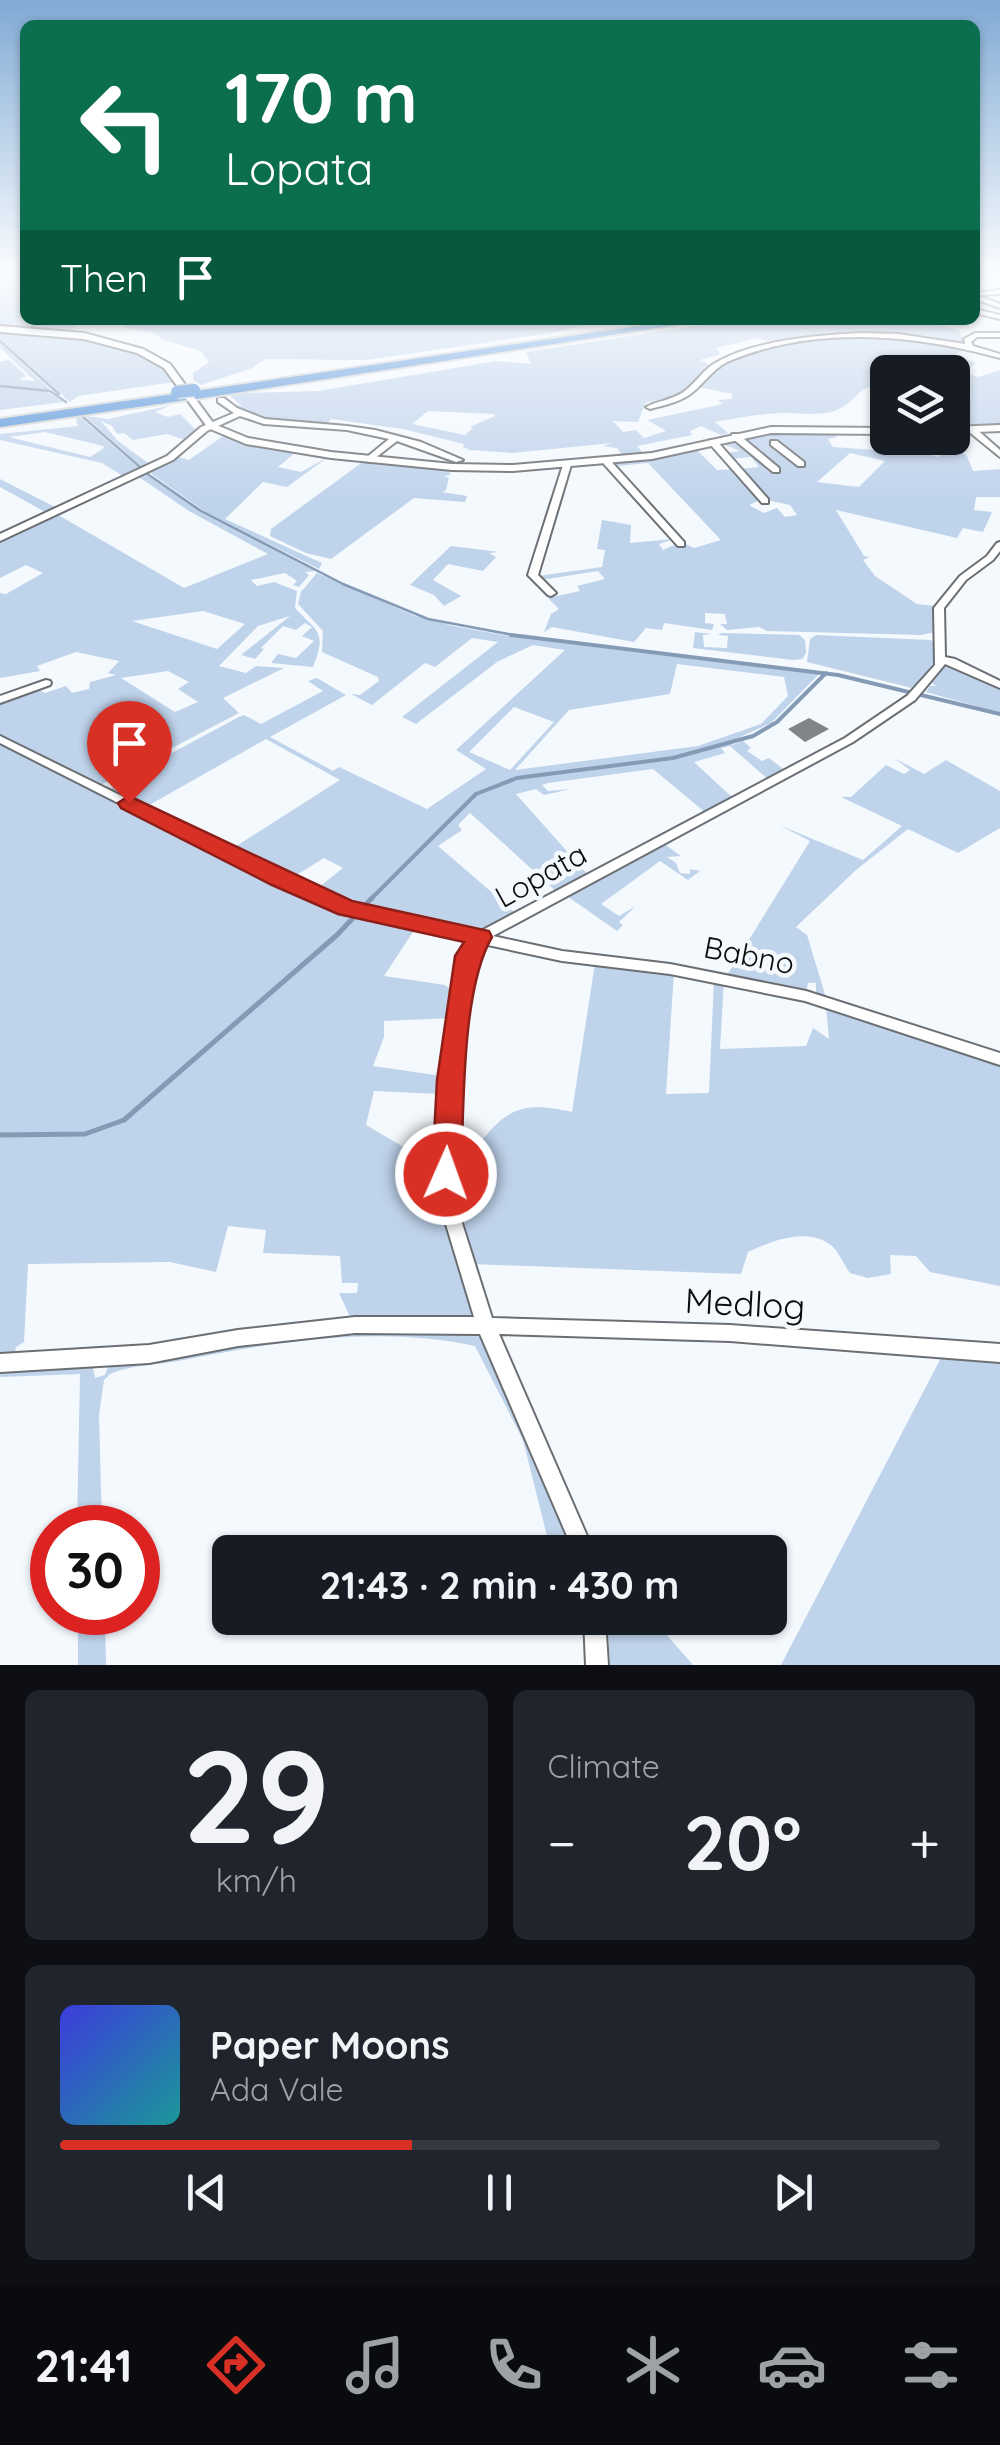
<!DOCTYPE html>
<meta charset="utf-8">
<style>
body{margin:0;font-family:Quicksand,sans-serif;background:#20242c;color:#f1f3f6;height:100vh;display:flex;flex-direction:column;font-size:38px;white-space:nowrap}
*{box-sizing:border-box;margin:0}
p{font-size:32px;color:#9ea1a6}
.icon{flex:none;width:55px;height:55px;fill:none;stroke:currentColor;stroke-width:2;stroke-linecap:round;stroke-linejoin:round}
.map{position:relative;height:1665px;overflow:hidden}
.details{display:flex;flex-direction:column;gap:25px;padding:25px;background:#0d0f14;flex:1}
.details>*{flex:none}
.banner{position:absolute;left:20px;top:20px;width:960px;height:305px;border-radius:15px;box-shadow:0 2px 8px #0004;background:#0b6e4f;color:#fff;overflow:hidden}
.tools{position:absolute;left:870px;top:355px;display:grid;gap:20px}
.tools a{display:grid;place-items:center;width:100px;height:100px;border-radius:15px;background:#171b24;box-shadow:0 2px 8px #0004;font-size:50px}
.speed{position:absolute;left:30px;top:1505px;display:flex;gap:20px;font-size:50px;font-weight:700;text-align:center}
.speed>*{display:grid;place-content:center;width:130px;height:130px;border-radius:50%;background:#171b24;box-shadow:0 2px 8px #0004;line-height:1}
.speed .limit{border:15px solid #d22;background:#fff;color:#111}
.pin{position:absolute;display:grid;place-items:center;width:85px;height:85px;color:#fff;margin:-102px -42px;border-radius:50% 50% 50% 0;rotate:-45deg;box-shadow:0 0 10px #0007}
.pin .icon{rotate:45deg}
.me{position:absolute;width:110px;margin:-55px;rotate:2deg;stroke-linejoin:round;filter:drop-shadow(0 0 8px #0008)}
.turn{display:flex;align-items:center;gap:35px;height:210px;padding:0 40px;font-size:45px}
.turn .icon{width:130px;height:130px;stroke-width:2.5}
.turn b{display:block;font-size:70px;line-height:85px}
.then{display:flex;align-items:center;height:95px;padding:0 40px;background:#0003;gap:20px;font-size:38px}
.big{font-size:75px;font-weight:700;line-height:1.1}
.details .widget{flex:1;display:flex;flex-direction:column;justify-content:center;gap:15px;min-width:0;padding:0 35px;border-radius:15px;background:#20242c}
.details .dial{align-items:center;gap:0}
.dial b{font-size:130px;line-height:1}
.song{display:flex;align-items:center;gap:30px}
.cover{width:120px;height:120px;border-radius:15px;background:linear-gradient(135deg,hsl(240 70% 55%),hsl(180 70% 35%))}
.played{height:10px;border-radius:5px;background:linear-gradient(90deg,#d93025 40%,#363941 40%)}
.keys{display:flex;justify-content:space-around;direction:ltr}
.heat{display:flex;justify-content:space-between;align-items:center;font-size:55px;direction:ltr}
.details .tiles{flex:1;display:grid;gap:25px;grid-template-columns:1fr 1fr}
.widget:last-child{grid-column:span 2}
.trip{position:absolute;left:212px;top:1535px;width:575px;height:100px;border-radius:15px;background:#171b24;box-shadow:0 2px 8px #0004;font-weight:700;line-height:100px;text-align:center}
.tab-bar{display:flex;height:160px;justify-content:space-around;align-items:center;background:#090b0e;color:#9ea1a6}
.tab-bar .icon{width:70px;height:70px}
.tab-bar .on{color:#d93025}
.tab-bar b{font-size:45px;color:#f1f3f6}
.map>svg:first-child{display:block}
.green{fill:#bfd3eb;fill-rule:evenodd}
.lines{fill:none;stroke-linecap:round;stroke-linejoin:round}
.stream-far2{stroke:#859bb5;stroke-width:2.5}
.stream-far1{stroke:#859bb5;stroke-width:4}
.stream{stroke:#859bb5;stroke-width:5}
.building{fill:#81858a}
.minor-casing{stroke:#6b6f73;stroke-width:4}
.tertiary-casing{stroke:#6b6f73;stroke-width:4}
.motorway-casing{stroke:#d3d3d3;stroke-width:4}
.minor{fill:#fff;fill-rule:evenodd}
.tertiary{fill:#fff;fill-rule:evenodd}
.motorway{fill:#5493d9;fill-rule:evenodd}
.motorway-bridge-casing{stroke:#d3d3d3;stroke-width:15;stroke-linecap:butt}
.motorway-bridge{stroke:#5493d9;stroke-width:12}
.route{fill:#d93025;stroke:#8d1f18;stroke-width:2.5}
.labels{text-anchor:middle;stroke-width:9;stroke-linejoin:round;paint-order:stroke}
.street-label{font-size:30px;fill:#0a0c0d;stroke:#f4f9fe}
.near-street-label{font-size:35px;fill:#0a0c0d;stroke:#f4f9fe}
</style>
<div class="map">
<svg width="1000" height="1665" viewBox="0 0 1000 1665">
<rect width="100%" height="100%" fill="#f4f9fe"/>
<path class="green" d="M0 270H25V320H85L67 332 0 327Z
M121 320H640L584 325 558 332 365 360 265 359 252 368 201 385 193 380V373L209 362 201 351 163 340 154 333 126 328Z
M733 320H864L892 324 886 320H919L958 330 967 345 933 337 897 336 966 350 954 354 976 363 963 373 978 377 1000 370V424L953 425V381L959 379 952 372H888L887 388C860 378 858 403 834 411 818 416 803 413 787 413 762 413 738 418 715 422L728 433 721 435 701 426 690 431 692 435 637 446 644 454 624 457 617 448 603 446 612 443 512 453 470 450 463 447 464 444 403 429 331 419 327 424 252 417 227 403 242 406 230 396 242 393 318 391 496 361 531 364 526 352ZM757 338 781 345 713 368 698 387 733 394 731 399 718 400 723 404 647 420 666 431 644 438 636 430 623 432 613 421 638 422 645 403C676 396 691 391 712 366L700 360 720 354 716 348ZM428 411 494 414 495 416 470 427 473 428 465 435 412 424Z
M0 331C49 335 146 335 174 382L78 396 70 402 0 339Z
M0 343 51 390 42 389 64 402 0 410V362L9 360 26 376 19 380 35 381 0 348Z
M172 405 155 412 168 417 180 414 196 430 185 440 167 434 133 440 124 433 117 434 112 426 101 421 118 441 151 465 143 468 85 416 108 419Z
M80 417 140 469 47 513 0 487V479L55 507 123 476 102 463 0 440V434L78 426 76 419ZM45 432 103 446 104 448 90 457 9 437Z
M768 432H834L837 437 828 439 833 447 877 450 897 446 893 438H915V442L904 443 908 450 934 449 928 454 938 457 943 453 941 445 953 444 967 456 973 471 1000 469V497H976L974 510 992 512 983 532 963 528 957 538 836 510 864 556 870 557 863 560 875 576 917 604 936 606 935 632 921 635 767 631 759 627 727 630 720 624H727L725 614 705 613V623L714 624 712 630 664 623 662 630 646 628 634 642 552 627 544 632 551 614 559 609 548 598 580 591 577 586 605 579 598 571 541 580 538 576 602 567 605 550 597 549 602 520 631 525 630 543 674 539 659 544 663 550 681 542 694 548 721 540 648 463 618 466 657 512 608 462 645 461V458L695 448 717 470 736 469 762 499 749 505 764 513 777 508 785 517 797 515 790 505 767 500 739 469 759 467 751 457 731 459 726 453 740 451 718 442ZM850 453 885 461 859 487 817 482Z
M202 434H205L178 457 189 460 223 436 295 453 278 467 301 472 328 457 287 487 263 482 225 519 322 563 319 569 207 513 146 470Z
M364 461 451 469 450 475 443 476 449 478 446 490 442 492 467 496 465 502 414 498 331 559 306 553 270 536 271 529Z
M143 472 204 514 315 571 305 572 309 575 299 587 293 585 297 581 285 573 251 580 257 586 274 582 297 591 295 608C318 633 327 631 313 667L271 663 278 654 296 658 314 641 302 636 312 627 305 623 296 630 283 626 261 648 264 649 255 659 241 655 290 616 258 626 219 666 246 673 256 666 284 668 223 698 239 713 101 785 0 736V701L37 689 45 693 66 686 72 693 89 689 90 682 116 675 108 673 119 661 76 652 37 666 40 671 0 678V593L6 594 43 573 26 565 0 578V539L53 512 184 588 268 554 189 511 136 475ZM203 611 245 624 217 649 132 621ZM168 671 189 682 178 689 198 702 175 712 121 678Z
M451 546 499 552 489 553 496 557 483 571 448 564 433 580 461 596 444 606 434 595 410 585Z
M317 573 415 616 453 626 519 638 819 674 771 723 729 742 732 745 743 741 751 748 747 751 762 761 769 758 786 771 769 780 730 746 721 748 725 753 694 762 734 799 706 813 653 769 548 783 542 785 548 791 571 789 544 795 536 789 516 794 588 875 558 893 470 813 458 825 462 830 438 846 518 915 472 932 363 911 314 891 343 868 324 858 290 879 230 850 340 780 266 739 144 808 110 791 116 783 239 717 244 715 261 724 323 691 308 681 317 678 346 695 270 737 333 771 339 767 427 809 486 769 456 750 565 650 533 645 497 662 416 724 402 717 498 642 472 638 435 667 425 663 372 705 351 694 360 695 379 681 378 677 322 652 323 631 298 604 301 592ZM677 664 784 677 788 696 761 724 698 746 515 770 569 710 670 694ZM514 707 554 722 510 770 469 752Z
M695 632 712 634 703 635 704 647 727 648 728 636 718 635 721 633 799 635 805 640 806 653 802 659 793 660 693 648Z
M816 635 930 640 936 642C939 667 929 674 912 688L807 662 810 639Z
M946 664 1000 687V713L926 692 930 686H936L932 683Z
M0 742 284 884 417 926 384 976 445 985 457 994 452 1018 384 1021V1037L373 1066 442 1076 441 1094 374 1091 366 1125 441 1169 475 1308 470 1315 350 1317 339 1293H357L358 1283H342L340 1256 263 1253 266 1230 228 1226 216 1272 170 1262 28 1264 24 1342 16 1347 14 1357H0Z
M894 758 924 774 946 760 1000 791V828L958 853 908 829 856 870 796 927 807 935 827 1001 816 994V983H808L806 993 726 977 810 841 779 825 863 860 902 826 841 797H851L886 765 904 774 910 770Z
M663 843 681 856 667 857 676 863 680 873 690 874V869L700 871 688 880 660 861 601 904 619 916 636 906 619 922 623 925 617 931 567 896Z
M595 963 674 972 666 1094 709 1093 714 979 724 980 720 1049 806 1046 813 1028 829 1039 826 1006 1000 1060V1286L930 1272 916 1256 890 1255 891 1274 868 1278 850 1273C844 1265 839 1252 832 1246 808 1226 771 1241 748 1252L741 1274 473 1264C464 1239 447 1209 453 1182 456 1172 469 1159 475 1150 505 1108 522 1101 572 1112Z
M430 1330 475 1334 484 1341 572 1552H551L523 1440 475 1346C375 1325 276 1342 178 1361 156 1365 130 1365 110 1374L104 1380 99 1415 102 1527H77L80 1374 0 1377V1371L93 1368 95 1378 105 1375 109 1365C160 1365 210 1348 261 1341 317 1333 373 1332 430 1330Z
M943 1354 1000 1357V1665H781Z
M78 1613H105L106 1665H78Z
M607 1618H652L693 1665H610Z"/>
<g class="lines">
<path class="stream-far2" d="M0 341 59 394
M0 386 50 391 66 402
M83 417 149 475 201 511 343 584 428 619 524 637"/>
<path class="stream-far1" d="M511 635 838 675 1000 714
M370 900 476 794 517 778 673 758 753 736 777 722 826 673"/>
<path class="stream" d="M0 1135 85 1134 124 1120 337 935 372 898"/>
</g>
<path class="building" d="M809 718 829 729 805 742 788 729Z"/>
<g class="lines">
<defs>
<path id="minor" d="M1000 290V294L980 295 977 293Z
M975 295 1000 304V308L975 299Z
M975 309 1000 315V319L975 313Z
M863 333 898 334 965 344 964 339 975 333H1000V337H977L971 342 973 346 1000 354V358C912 334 814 325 727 362 713 369 705 382 693 392 681 402 665 405 650 409L646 407C657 401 671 400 682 393 696 384 703 369 717 362 755 340 820 335 863 333Z
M218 398H224L237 408 265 419 347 426 375 430 421 442 463 460 456 462 397 441 370 462 367 461V457L389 439 347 430 264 424 240 416 207 431 173 460 0 541V534L167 456 201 427 234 413 218 402Z
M968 427H974L1000 450V457L968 431Z
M732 434H738L779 468V472H773L732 438Z
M710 440H716L768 499V503H762L710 444Z
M771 441H777L804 462V466H798L771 445Z
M603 459H609L684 542V546H678L603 463Z
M567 462 571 465 538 575 556 593 551 596 548 595 528 575 563 465Z
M1000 542V551L993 560 966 580 944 608 945 657 955 659 1000 681V688L945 664 915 700 853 742 493 936 562 951 670 964 806 991 1000 1053V1065L805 1001 670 974 562 961 483 944 475 956 459 1080 455 1201 492 1318 730 1325 1000 1344V1362L730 1341 499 1334 594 1552H574L480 1334 355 1333 238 1346 149 1363 0 1372V1354L149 1345 238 1330 355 1317H474L439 1201 443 1080 461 956 470 941 353 915 276 883 0 743V736L286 877 361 908 477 933 845 738 907 696 935 665 934 608 960 576 987 556 997 543Z
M46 680 50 681 51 683 50 685 0 703V696Z
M584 1618H605L608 1665H586Z"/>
<path id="tertiary" d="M0 326 84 333 143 349 170 364 214 424 248 438 331 452 452 464 513 465 652 453 771 427 888 428V434L771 433 652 459 513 471 452 470 331 458 246 444 208 428 164 368 137 353 84 339 0 332Z
M1000 425V431L952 433V427Z"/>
<path id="motorway" d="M1000 270V275L975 279V273Z
M679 320H710L196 399 189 395 196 391Z
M181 393 186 394V400L0 427V419Z"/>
</defs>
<use href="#minor" class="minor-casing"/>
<use href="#tertiary" class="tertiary-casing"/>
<use href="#motorway" class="motorway-casing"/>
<use href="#minor" class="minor"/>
<use href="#tertiary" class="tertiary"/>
<use href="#motorway" class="motorway"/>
<defs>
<path id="motorway-bridge" d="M177 392 194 390"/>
</defs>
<use href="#motorway-bridge" class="motorway-bridge-casing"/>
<use href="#motorway-bridge" class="motorway-bridge"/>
</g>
<linearGradient id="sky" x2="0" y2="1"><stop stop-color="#80aad4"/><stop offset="0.54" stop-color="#fafcff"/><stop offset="1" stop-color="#fafcff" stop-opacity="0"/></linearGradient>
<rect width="1000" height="503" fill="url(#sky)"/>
<path class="route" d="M129 796 352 901 489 931 492 937C461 990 464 1110 461 1174L457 1182 446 1186 436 1182 432 1174 437 1080 455 956 464 942 338 914 272 885 121 808 118 803Z"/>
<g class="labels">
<g class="street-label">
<text transform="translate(541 876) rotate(-29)" y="10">Lopata</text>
<text transform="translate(749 956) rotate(11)" y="10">Babno</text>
</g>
<g class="near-street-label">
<text transform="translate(745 1304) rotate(3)" y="12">Medlog</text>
</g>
</g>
</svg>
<div class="tools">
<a><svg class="icon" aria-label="layers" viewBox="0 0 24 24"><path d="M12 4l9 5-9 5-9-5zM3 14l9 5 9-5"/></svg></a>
</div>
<div class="speed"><div class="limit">30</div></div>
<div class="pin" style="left:129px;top:803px;background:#d93025"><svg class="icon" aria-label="arrive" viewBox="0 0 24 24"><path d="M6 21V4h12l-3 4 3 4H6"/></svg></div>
<svg class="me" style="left:446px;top:1174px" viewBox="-20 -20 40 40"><circle r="17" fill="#d93025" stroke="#fff" stroke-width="3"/><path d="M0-11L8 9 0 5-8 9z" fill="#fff"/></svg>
<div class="trip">21:43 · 2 min · 430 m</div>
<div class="banner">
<div class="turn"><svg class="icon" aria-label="left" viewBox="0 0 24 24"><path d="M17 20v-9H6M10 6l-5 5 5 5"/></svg><div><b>170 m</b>Lopata</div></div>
<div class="then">Then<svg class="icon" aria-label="arrive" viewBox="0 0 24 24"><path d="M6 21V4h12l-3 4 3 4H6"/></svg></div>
</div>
</div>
<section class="details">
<div class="tiles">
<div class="widget dial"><b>29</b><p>km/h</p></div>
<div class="widget"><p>Climate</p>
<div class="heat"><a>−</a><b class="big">20°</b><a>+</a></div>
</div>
<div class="widget">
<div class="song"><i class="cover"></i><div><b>Paper Moons</b><p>Ada Vale</p></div></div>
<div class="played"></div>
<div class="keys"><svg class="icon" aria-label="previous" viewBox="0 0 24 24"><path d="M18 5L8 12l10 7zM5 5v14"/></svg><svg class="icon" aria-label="pause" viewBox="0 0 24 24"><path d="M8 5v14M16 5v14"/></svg><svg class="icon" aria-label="next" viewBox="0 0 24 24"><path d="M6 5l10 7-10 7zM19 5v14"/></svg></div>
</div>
</div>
</section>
<nav class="tab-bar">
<b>21:41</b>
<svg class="icon on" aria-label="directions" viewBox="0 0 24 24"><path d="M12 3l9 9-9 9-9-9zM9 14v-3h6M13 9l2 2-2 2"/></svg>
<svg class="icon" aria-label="music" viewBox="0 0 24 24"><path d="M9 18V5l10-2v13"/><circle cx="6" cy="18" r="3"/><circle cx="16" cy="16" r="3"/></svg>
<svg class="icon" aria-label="phone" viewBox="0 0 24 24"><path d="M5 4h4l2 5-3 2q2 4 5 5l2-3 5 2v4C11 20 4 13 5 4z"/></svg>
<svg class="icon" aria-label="climate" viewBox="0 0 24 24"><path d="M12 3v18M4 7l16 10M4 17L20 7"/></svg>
<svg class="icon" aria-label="car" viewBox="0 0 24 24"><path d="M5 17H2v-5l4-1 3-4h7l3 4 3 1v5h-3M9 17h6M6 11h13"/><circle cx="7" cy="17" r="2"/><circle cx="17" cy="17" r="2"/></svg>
<svg class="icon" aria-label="filters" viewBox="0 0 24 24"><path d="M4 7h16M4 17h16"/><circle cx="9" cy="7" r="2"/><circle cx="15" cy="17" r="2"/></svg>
</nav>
